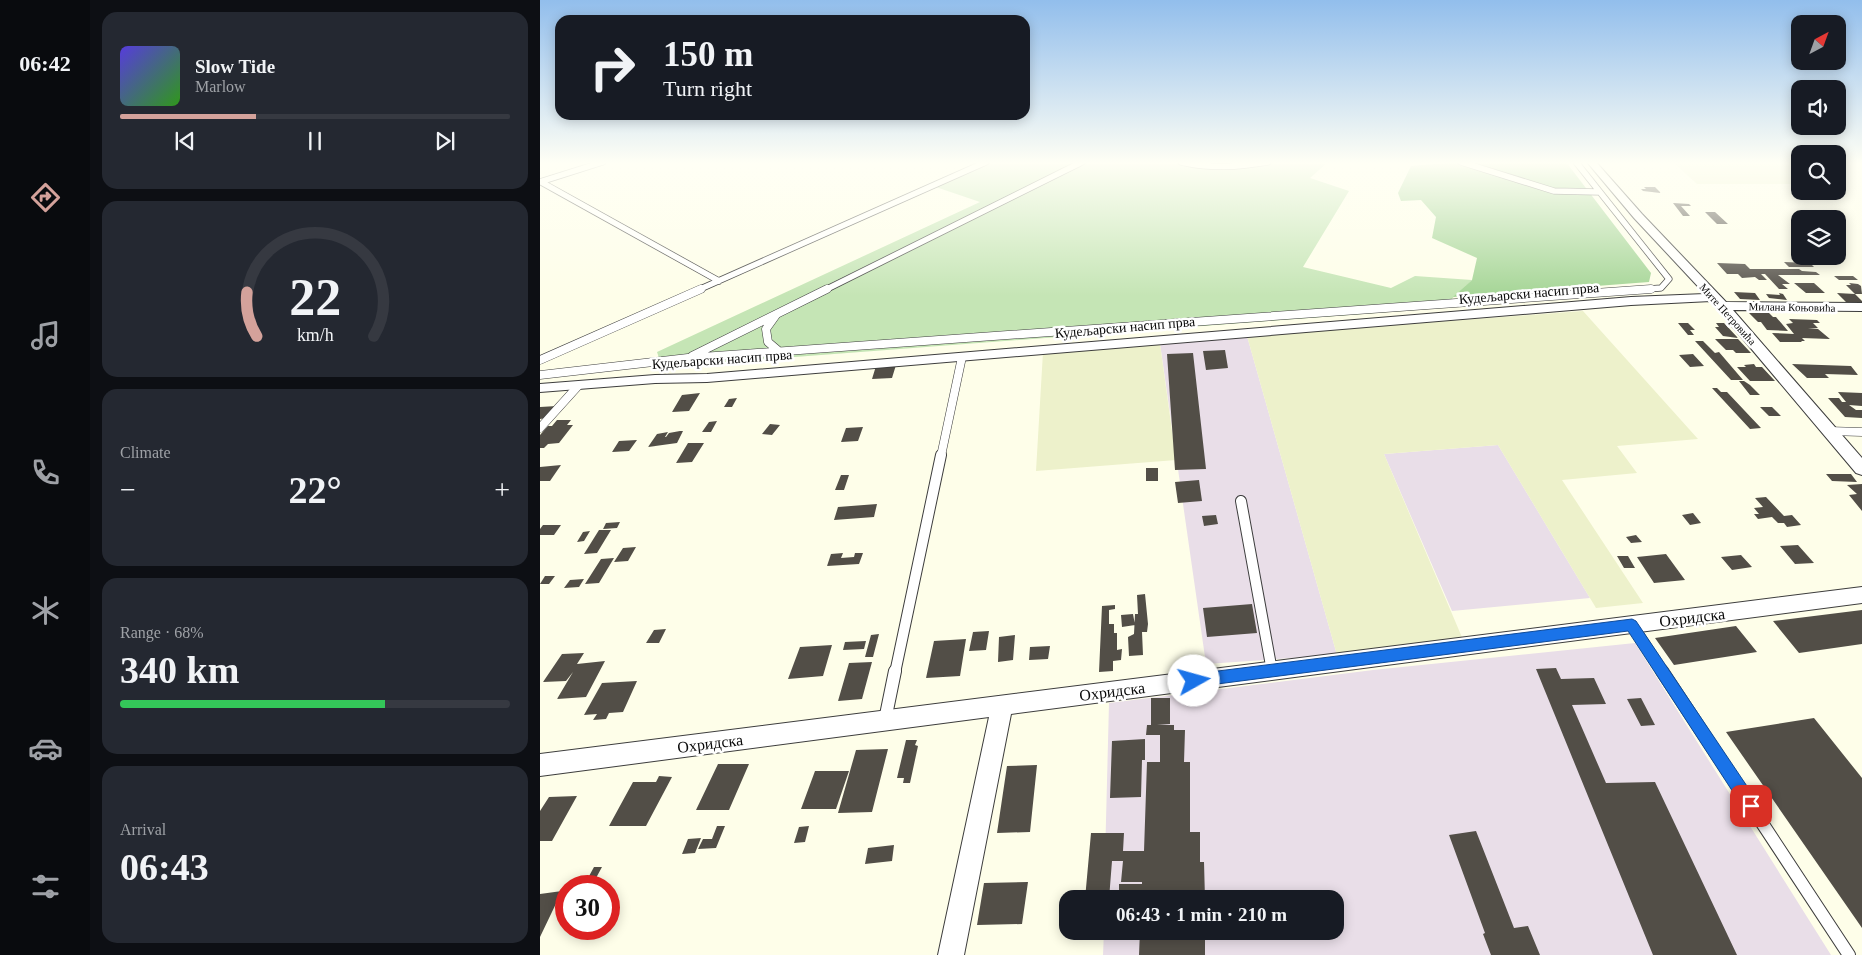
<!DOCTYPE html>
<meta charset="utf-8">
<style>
body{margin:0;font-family:Georgia,serif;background:#242831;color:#f1f3f6;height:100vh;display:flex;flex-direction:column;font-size:19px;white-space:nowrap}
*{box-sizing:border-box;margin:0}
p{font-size:16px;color:#9ea1a6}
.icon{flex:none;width:28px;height:28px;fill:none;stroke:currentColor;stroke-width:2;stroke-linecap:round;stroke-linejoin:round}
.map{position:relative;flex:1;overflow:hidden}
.panel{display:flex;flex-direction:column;gap:12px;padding:12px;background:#0d0f14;width:450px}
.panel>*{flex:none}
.guide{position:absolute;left:15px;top:15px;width:475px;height:105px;border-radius:15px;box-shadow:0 2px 12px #0003;background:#171b24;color:#f1f3f6;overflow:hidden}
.needle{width:32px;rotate:41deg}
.buttons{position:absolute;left:1251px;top:15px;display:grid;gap:10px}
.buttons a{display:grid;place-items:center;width:55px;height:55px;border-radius:10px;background:#171b24;box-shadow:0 2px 12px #0003;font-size:25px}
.speed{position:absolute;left:15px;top:875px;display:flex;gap:10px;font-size:25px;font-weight:700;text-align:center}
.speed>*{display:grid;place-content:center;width:65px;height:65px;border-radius:50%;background:#171b24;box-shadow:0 2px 12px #0003;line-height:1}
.speed .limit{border:8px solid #d22;background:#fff;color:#111}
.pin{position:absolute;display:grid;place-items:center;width:42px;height:42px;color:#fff;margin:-21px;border-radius:10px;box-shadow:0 2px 8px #0006}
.me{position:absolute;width:55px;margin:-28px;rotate:83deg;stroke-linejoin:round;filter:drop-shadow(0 0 4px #0008)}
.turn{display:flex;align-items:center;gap:18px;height:105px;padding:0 25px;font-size:22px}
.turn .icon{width:65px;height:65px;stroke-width:2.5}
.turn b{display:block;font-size:35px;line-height:42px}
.big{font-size:38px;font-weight:700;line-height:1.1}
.panel .card{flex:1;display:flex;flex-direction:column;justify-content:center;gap:8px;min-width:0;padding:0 18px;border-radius:15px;background:#242831}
.panel .dial{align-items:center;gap:0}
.dial svg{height:130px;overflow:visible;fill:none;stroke:#363941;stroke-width:7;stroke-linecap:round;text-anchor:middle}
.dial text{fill:#f1f3f6;stroke:none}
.song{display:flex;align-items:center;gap:15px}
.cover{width:60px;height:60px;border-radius:8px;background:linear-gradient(135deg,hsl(250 70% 55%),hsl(110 70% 35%))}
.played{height:5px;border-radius:2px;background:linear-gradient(90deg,#d4a29b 35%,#363941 35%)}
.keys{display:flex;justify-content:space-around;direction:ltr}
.heat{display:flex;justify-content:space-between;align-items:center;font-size:28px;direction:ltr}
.charge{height:8px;border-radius:4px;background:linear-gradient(90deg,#34c759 68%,#363941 0)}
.trip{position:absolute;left:519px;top:890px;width:285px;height:50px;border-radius:15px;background:#171b24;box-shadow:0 2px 12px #0003;font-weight:700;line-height:50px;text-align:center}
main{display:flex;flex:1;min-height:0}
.tabs{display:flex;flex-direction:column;width:90px;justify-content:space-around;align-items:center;background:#090b0e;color:#9ea1a6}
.tabs .icon{width:35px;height:35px}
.tabs .on{color:#d4a29b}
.tabs b{font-size:22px;color:#f1f3f6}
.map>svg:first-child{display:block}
.industrial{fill:#e9dee8}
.farmland{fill:#edf1cb}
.green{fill:#c5e5b5}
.forest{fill:#a5d596}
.building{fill:#524e47}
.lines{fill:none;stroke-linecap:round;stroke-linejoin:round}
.service-far3-casing{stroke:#3d3d3d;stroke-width:7}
.service-far2-casing{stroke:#3d3d3d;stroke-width:9}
.service-far1-casing{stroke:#3d3d3d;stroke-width:12}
.service-casing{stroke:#3d3d3d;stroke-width:14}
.minor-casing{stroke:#3d3d3d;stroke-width:2}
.service-far3{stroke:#fff;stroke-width:5.5}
.service-far2{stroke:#fff;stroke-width:8}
.service-far1{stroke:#fff;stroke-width:10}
.service{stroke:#fff;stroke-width:12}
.minor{fill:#fff;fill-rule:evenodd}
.route{fill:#1a73e8;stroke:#114b97}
.labels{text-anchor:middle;stroke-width:5;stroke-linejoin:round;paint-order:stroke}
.far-street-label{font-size:11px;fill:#0a0a0a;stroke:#fff}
.street-label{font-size:14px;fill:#0a0a0a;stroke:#fff}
.near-street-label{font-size:16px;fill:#0a0a0a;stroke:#fff}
</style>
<main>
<nav class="tabs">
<b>06:42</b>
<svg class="icon on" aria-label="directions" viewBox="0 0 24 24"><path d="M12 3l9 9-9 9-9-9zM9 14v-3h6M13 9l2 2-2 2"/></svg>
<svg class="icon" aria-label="music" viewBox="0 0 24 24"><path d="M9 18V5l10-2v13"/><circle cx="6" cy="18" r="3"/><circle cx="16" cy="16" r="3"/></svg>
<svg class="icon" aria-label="phone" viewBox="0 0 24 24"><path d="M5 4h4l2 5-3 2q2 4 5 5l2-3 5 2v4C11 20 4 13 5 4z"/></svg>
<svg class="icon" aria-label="climate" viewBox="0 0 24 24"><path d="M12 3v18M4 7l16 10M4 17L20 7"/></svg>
<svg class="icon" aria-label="car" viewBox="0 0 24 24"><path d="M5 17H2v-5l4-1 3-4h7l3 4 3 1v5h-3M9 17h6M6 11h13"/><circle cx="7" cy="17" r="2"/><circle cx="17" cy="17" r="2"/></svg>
<svg class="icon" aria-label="filters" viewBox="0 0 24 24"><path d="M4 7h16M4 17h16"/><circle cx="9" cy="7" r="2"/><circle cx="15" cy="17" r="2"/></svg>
</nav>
<section class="panel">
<div class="card">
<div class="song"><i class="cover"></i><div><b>Slow Tide</b><p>Marlow</p></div></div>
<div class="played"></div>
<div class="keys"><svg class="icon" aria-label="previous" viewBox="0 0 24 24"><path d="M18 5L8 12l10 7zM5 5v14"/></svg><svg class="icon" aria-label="pause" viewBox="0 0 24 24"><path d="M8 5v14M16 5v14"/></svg><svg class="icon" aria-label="next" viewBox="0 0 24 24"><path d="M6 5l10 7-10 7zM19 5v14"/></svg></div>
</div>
<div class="card dial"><svg viewBox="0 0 100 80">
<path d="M14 69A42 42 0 1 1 86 69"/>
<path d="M14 69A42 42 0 0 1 8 42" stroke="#d4a29b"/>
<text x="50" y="56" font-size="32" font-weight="700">22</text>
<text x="50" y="72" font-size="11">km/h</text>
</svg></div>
<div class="card"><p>Climate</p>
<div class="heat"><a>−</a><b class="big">22°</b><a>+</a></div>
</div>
<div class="card"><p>Range · 68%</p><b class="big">340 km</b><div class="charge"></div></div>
<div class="card"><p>Arrival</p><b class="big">06:43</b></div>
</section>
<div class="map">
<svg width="1322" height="955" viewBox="0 0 1322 955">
<rect width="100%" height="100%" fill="#fefee9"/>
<path class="industrial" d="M707 336 797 655 666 664 620 344Z
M958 445 1050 598 912 611 844 454Z
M1095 643 1291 955H563L564 931H795V899H564L569 703 833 670Z"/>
<path class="farmland" d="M1133 162H1260V184H1157Z
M1043 311 1158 439 1077 446 1097 473 1022 480 1103 603 1056 608 958 445 844 454 924 642 797 655 707 336Z
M620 344 636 460 496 471 503 352Z"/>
<path class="green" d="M442 162H788L770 178 809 191 763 267 851 288 875 276 932 280 902 308 122 367 117 352 440 202 390 185Z"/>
<path class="forest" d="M917 162H1026L1111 273 1109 282 913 297 932 280 937 258 892 238 896 217 881 200 861 201 858 193 871 166Z"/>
<path class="building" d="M1104 187H1115L1121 193 1103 191 1101 189H1106Z
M1133 203 1149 204 1151 206H1141L1150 216H1143Z
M1165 212H1175L1188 224H1177Z
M1244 262 1270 263 1274 267H1249Z
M1177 263 1205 264 1210 269H1259L1262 271 1276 272 1280 275H1238L1250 284H1242L1248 289H1239L1225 274H1221L1227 280H1219L1215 277 1202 278 1198 274H1187Z
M1294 276H1313L1318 280H1299Z
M1254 283H1274L1285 293H1266Z
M1309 283 1318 284 1321 286 1322 294H1315L1306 285H1311Z
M1194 292 1215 293 1220 300 1200 299Z
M1239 293 1243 294 1247 300 1229 298 1226 294 1240 295Z
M1297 293 1315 294 1322 301V305L1306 302Z
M1209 313H1229L1233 317H1236L1248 331 1227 330 1221 322H1218Z
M1249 319 1277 320 1280 323H1273L1278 328H1268L1278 329 1290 339 1262 338 1265 341H1261L1262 342H1240L1232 333 1254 334 1246 324 1253 323Z
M1138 323H1148L1155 330H1150L1154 335H1148Z
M1176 323H1184L1198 338 1183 336 1175 327H1179Z
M1175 339H1198L1211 353H1196L1193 350H1186Z
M1155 341H1163L1175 353 1179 352 1203 380H1191Z
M685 350 688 368 666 370 663 351Z
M653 353 666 469 635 470 627 354Z
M1153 354 1164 366 1150 367 1139 355Z
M1214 364 1216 367H1222L1235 381H1210L1197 367H1206L1204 365Z
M1252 364 1311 366 1318 375 1285 374 1289 378H1267Z
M356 365 352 378 332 379 336 366Z
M1199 381H1204L1210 385 1220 395H1210Z
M1172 388H1177L1181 392H1187L1221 428 1210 429Z
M1298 392 1322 393V406L1309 405 1316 410H1322V418L1305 417 1288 398H1299L1302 402H1306Z
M160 393 149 411 132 412 142 395Z
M197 398 192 407H184L189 399Z
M17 406 7 418 0 419V407Z
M1220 407H1232L1241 416H1229Z
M17 420H31L27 425H33L19 443 8 444 4 448H0V435L8 426H12Z
M177 421 171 432H162L169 422Z
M230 424 240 425 232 435 222 434Z
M323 427 318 441 301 442 306 428Z
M140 431H143L137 443 108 447 117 434 128 432 125 437H126L129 433Z
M97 440 89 451 72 452 79 441Z
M148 443H164L152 462 136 463Z
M21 465 10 481H0V467Z
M606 468H618V481H606Z
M1286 474H1311L1317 482 1292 481Z
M301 475H309L304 490H295Z
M659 480 662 501 638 503 635 482Z
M1322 484V511L1309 495 1317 494 1307 485Z
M1226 497 1244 516 1252 515 1261 525 1247 527 1244 523H1238L1232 517 1218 519 1214 514H1219L1214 508 1223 507 1215 498Z
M337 504 334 517 294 520 298 507Z
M1153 513 1161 523 1150 525 1142 515Z
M676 515 678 524 664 526 662 516Z
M80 522 77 528 63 529 66 523Z
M3 525H21L14 535H0V529Z
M59 530H71L57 553 44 554Z
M50 531 44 541 37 542 43 532Z
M1096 535 1102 542 1091 543 1086 537Z
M1258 545 1274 563 1255 564 1240 546Z
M96 547 88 561 74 562 83 548Z
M303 553 301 558 314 557 315 553H323L319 564 287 566 291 554Z
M1126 554 1145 580 1114 583 1097 557Z
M1201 555 1212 567 1192 570 1181 557Z
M1077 556H1088L1095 568H1084Z
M74 558 59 583 45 584 61 559Z
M5 576H15L9 584H0Z
M44 579 39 587 24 588 30 580Z
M605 594 608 624 607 632H602L603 655 589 656 588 637 594 634 595 614H598L597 595Z
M712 604 717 633 667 637 663 608Z
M575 605V609L569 610V624H574V633H577V650L582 649 581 660 573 661V671L559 672 562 606Z
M1322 610V644L1259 653 1233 621Z
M593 614 595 625 582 627 581 615Z
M1196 626 1217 652 1134 665 1115 638Z
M126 629 119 643H106L114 630Z
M449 631 446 650 429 651 433 632Z
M339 634 333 657H325L331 635Z
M475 635 473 660 458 662 459 637Z
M426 639 420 676 386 678 394 641Z
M326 641 324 649 303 650 305 642Z
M292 645 283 676 248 679 260 647Z
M510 646 508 659 489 660 490 647Z
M44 653 37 664 65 661 46 697 17 699 33 672 26 681 3 682 22 654Z
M332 662 322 699 298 701 309 663Z
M1016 668 1021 679 1054 678 1066 704 1032 705 1066 783 1115 782 1197 955H1113L996 669Z
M97 681 83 712 69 713 66 719 53 720 57 714 44 715 62 683Z
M611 698H630V724L617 725H634V730H645L644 762H650V832H660V862H664L665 899H579V884H602V882H581L583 861H572L569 899H545L551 833H584L583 851H604L607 762H620V735H606L607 725H611Z
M1101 698 1115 725 1101 726 1087 699Z
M1274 718 1322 778V928L1186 732Z
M605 739V760H602L601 797 570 798 572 741Z
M366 740H377L375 745 378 746 370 783H363L364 778H357Z
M348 749 332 812 298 813 316 750Z
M178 764H209L189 810H156Z
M497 765 490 832 457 833 467 766Z
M275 771H309L296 809H261Z
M119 776 132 777 106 826H69L93 782H116Z
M37 796 12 841H0V811L9 797Z
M177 826H185L176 848 158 849 163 839H172Z
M269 826 265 842 254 843 259 827Z
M936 831 974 928 988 926 1000 955H951L943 934 945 933 909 835Z
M161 838 155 853 142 854 148 839Z
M354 845 352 861 325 864 328 848Z
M54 867H62L56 878H48Z
M488 882 482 924 437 925 444 883Z
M22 891 0 937V894Z
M41 929H48L45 937H37Z
M600 931H665V955H599Z"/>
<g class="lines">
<defs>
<path id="service-far3" d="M641 162C671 169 698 167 728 162
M921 162 1014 191 1059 192
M1036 162 1129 279 1121 288 1094 290
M0 182 63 162
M1 182 179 281
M158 290 446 162
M285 290 542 162"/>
<path id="service-far2" d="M236 315 226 329 228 342 241 353
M152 356 287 289
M0 360 161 289
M0 375 148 358 1111 289
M0 428 38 386
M1289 431 1322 432
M401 456 422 357"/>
<path id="service-far1" d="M701 501 732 671
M1092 625 1123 673
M355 673 401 455"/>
<path id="service" d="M1122 671 1309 955
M345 720 355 671"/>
<path id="minor" d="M1047 162H1056L1102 214 1186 302 1322 303V311L1193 310 1322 458V475L1316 473 1171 301 1091 305 167 382 115 383 0 392V384L115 375 167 374 1091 297 1165 294 1094 218Z
M1322 587V603L471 714 424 955H398L449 717 0 776V754Z"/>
</defs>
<use href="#service-far3" class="service-far3-casing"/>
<use href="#service-far2" class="service-far2-casing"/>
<use href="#service-far1" class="service-far1-casing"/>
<use href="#service" class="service-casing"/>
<use href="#minor" class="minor-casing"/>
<use href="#service-far3" class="service-far3"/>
<use href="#service-far2" class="service-far2"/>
<use href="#service-far1" class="service-far1"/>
<use href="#service" class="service"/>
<use href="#minor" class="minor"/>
</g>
<linearGradient id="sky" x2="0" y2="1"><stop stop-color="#92beec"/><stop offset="0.55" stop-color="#fffff5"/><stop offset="1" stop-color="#fffff5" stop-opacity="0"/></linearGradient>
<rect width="1322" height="296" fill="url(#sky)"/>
<path class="route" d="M1092 619 1096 621 1217 801 1220 806 1217 812 1211 815 1206 812 1088 631 654 687 649 685 647 681 649 676 654 674Z"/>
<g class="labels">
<g class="far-street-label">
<text transform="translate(1252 307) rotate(1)" y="4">Милана Коњовића</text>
<text transform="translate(1188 314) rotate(48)" y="4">Мите Петровића</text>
</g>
<g class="street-label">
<text transform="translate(989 293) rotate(-5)" y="5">Кудељарски насип прва</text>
<text transform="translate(585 327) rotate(-5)" y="5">Кудељарски насип прва</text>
<text transform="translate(182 359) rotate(-4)" y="5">Кудељарски насип прва</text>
</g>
<g class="near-street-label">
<text transform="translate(1152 617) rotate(-7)" y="6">Охридска</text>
<text transform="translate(572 691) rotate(-7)" y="6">Охридска</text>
<text transform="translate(170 743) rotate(-7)" y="6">Охридска</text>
</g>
</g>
</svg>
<div class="buttons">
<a><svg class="needle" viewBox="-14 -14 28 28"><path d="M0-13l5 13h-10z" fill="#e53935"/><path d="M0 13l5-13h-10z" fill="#9ea1a6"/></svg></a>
<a><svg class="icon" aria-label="sound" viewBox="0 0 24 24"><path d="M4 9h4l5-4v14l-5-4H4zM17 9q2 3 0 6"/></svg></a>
<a><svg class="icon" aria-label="search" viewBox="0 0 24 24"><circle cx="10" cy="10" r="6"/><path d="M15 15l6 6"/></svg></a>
<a><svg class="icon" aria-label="layers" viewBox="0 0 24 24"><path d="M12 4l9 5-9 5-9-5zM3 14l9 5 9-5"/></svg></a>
</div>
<div class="speed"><div class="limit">30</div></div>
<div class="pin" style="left:1211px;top:806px;background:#d93025"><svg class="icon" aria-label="arrive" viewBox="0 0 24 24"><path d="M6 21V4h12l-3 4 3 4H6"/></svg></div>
<svg class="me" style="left:654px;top:681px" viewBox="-20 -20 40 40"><circle r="19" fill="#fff"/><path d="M0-13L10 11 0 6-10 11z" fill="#1a73e8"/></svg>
<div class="trip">06:43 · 1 min · 210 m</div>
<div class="guide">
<div class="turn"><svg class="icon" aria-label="right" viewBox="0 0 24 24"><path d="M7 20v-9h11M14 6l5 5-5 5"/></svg><div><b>150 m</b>Turn right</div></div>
</div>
</div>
</main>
